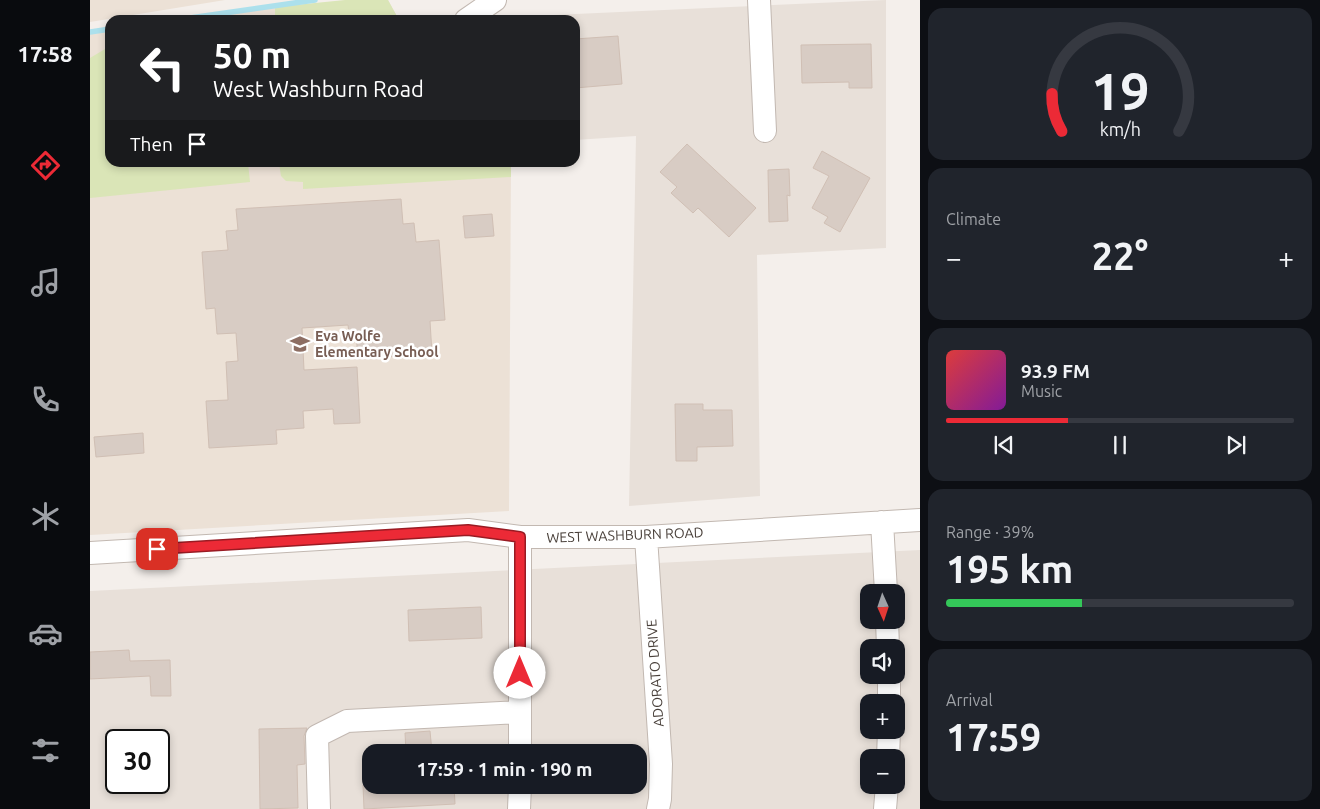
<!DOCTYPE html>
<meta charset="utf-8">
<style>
body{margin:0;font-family:Ubuntu,sans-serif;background:#20242c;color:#f1f3f6;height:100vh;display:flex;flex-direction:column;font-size:19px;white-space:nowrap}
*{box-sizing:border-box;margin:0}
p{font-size:16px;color:#9ea1a6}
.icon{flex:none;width:28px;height:28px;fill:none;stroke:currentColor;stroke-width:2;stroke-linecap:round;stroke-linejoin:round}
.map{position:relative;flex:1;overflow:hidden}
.drawer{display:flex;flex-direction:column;gap:8px;padding:8px;background:#0d0f14;width:400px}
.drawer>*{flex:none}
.hud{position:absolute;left:15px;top:15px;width:475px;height:152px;border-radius:15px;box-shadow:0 2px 8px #0003;background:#202124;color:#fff;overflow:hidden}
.needle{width:32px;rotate:177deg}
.controls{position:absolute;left:770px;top:584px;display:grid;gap:10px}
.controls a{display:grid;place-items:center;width:45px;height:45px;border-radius:10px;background:#171b24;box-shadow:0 2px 8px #0003;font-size:25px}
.speed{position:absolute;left:15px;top:729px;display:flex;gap:10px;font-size:25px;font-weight:700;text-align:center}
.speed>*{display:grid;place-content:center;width:65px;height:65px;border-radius:50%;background:#171b24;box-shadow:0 2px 8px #0003;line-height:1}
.speed .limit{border:2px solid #111;border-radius:8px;background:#fff;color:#111}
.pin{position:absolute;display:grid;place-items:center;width:42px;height:42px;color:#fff;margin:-21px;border-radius:10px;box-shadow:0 2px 8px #0006}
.me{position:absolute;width:55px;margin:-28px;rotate:0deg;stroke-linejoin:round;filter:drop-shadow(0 0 4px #0008)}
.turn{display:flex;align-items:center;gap:18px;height:105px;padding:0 25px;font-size:22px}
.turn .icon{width:65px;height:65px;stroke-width:2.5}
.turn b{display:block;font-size:35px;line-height:42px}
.then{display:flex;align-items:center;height:48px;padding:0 25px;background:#0003;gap:10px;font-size:19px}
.big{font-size:38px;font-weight:700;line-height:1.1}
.drawer .widget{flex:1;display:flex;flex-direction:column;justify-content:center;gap:8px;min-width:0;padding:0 18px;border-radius:15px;background:#20242c}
.drawer .dial{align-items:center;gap:0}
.dial svg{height:130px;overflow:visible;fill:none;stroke:#363941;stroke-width:7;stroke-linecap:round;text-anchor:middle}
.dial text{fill:#f1f3f6;stroke:none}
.song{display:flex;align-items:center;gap:15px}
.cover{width:60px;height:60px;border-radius:8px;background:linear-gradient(135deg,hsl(0 70% 55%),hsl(290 70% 35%))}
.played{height:5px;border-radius:2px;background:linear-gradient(90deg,#ec2a36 35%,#363941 35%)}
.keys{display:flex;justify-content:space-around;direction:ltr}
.heat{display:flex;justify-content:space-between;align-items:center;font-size:28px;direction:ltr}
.charge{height:8px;border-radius:4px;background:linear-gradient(90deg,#34c759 39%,#363941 0)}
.trip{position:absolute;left:272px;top:744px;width:285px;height:50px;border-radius:15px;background:#171b24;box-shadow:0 2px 8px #0003;font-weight:700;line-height:50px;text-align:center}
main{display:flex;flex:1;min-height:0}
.dock{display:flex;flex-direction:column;width:90px;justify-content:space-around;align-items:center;background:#090b0e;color:#9ea1a6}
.dock .icon{width:35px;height:35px}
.dock .selected{color:#ec2a36}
.dock b{font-size:22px;color:#f1f3f6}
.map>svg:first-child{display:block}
.residential{fill:#e8e0d9;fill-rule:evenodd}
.education{fill:#ece1d6}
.green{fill:#dae5b7}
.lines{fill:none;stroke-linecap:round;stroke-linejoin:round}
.stream{stroke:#ace0ec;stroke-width:5.5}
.building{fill:#d8ccc4;stroke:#d0bfb4}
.minor-casing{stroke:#c2b8b1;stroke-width:24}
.minor{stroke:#fff;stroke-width:22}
.route-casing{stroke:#991b23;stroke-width:12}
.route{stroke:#ec2a36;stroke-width:9}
.labels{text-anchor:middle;stroke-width:5;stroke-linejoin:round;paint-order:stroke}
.education-label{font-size:14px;font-weight:bold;fill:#785e54;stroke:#fff;text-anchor:start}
.street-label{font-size:14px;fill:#483f39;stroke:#fff}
</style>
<main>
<nav class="dock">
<b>17:58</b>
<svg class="icon selected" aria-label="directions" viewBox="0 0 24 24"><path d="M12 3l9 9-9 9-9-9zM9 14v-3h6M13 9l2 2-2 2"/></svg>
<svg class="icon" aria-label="music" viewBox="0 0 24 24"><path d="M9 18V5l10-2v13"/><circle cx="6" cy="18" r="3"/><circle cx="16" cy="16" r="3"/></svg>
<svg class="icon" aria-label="phone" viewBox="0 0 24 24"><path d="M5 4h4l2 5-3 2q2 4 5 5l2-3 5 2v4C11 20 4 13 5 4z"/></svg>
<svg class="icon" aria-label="climate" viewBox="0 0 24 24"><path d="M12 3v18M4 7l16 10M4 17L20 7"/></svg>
<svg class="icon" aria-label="car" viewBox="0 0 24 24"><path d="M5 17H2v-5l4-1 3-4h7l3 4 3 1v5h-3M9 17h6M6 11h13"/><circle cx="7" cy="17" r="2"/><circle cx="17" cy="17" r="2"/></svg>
<svg class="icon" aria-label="filters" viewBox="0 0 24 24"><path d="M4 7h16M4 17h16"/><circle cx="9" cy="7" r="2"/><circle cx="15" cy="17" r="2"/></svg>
</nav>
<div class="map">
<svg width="830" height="809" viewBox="0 0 830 809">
<rect width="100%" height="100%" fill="#f4efeb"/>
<path class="residential" d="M796 0V248L667 255 670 496 539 506 546 136 485 140V20H442L441 16Z
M830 550V809H0V591ZM779 592H806V620H779ZM779 648H806V675H779ZM779 702H806V730H779ZM26 740H69V782H26ZM281 752H549V785H281ZM779 758H806V785H779Z"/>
<path class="education" d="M0 0H135L0 22Z
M270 0H298L309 20H86L185 7Z
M20 29V162L421 163 419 511 0 535V32Z"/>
<path class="green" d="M255 0H298L309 20H185V7Z
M20 46V162L158 163 160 182 0 198V58Z
M189 163H421V177L213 189V182L196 181 191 176Z"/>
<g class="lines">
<path class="stream" d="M86 20 225 0
M0 32 20 29"/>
</g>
<path class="building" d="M528 36 532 84 485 88V39Z
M781 44 782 88H759V82L712 83 711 45Z
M597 144 666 208 639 237 608 208 603 213 581 193 587 187 570 172Z
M732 151 780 178 750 232 734 223 738 217 722 208 739 176 723 168Z
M699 169 700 196 697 195 698 221 679 222 678 170Z
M311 199 313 224 324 223 326 242 349 240 355 320 340 321 342 354 268 359 266 333H259L258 325 212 328 214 370 267 367 270 423 244 424 243 409 213 411 214 428 186 430 187 444 119 448 116 401 138 400 136 362 148 361 146 333 127 334 125 308 116 309 112 252 138 250 136 231 148 230 146 209Z
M402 214 404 236 375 238 373 216Z
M585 404H613V410H642L643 446 607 447V461H586Z
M53 433 54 453 6 457 4 437Z
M391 607 392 638 319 641 318 610Z
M39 650 40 661 80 660 81 696H61L60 676 0 679V652Z
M217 728 214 736 215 764 207 765 208 808 170 809 169 729Z
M340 731 342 752H316L315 733Z
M273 785H364L365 804 274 809Z"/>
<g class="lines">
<defs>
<path id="minor" d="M669 0 675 131
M376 20 405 0
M792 522 796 592
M556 537 571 764 570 799 568 809
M0 553 378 530 430 537H556L830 520
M797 620 798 648
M799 675V702
M430 752V537
M798 758 799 730
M229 809 227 736 257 721 430 712
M429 809 430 785
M795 809 797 785"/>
</defs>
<use href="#minor" class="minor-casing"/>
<use href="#minor" class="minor"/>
</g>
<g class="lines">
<defs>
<path id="route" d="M67 549 378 530 430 537V673"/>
</defs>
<use href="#route" class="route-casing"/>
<use href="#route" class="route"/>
</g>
<defs>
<symbol id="school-bare" viewBox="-9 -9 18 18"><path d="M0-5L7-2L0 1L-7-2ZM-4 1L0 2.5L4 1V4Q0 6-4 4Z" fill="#8d6e63" stroke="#fff" stroke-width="2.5" paint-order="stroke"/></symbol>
</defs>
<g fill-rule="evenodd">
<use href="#school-bare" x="196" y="330" width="28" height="28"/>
</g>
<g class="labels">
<g class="education-label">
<text x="225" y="341">Eva Wolfe<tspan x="225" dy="16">Elementary School</tspan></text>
</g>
<g class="street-label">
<text transform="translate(535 535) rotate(-2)" y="5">WEST WASHBURN ROAD</text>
<text transform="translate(565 673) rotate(-94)" y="5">ADORATO DRIVE</text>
</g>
</g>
</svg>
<div class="controls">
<a><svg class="needle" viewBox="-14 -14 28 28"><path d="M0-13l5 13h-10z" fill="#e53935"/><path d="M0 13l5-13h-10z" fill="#9ea1a6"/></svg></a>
<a><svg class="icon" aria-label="sound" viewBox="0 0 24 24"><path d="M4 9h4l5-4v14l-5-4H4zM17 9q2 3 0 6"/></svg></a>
<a>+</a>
<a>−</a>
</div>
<div class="speed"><div class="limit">30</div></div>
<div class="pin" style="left:67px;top:549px;background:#d93025"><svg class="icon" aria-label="arrive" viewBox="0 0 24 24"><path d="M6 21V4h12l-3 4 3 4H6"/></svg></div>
<svg class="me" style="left:430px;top:673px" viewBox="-20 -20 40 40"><circle r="19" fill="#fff"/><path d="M0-13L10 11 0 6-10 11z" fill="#ec2a36"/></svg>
<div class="trip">17:59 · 1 min · 190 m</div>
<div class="hud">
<div class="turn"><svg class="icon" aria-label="left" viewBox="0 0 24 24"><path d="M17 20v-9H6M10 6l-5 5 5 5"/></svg><div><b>50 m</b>West Washburn Road</div></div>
<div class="then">Then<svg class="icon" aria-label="arrive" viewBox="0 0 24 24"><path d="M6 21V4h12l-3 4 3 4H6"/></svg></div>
</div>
</div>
<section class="drawer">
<div class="widget dial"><svg viewBox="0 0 100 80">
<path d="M14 69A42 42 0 1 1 86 69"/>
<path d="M14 69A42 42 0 0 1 8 46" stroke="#ec2a36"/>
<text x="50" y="56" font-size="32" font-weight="700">19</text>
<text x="50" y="72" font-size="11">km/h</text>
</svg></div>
<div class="widget"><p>Climate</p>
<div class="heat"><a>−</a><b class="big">22°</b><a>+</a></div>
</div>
<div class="widget">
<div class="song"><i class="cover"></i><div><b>93.9 FM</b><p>Music</p></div></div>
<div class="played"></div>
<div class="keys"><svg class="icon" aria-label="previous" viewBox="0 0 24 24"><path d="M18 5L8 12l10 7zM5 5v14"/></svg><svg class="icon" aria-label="pause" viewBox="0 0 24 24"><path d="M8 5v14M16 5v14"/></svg><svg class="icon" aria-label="next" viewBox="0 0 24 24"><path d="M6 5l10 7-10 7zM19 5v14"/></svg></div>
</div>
<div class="widget"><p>Range · 39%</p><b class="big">195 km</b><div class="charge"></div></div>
<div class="widget"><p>Arrival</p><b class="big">17:59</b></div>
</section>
</main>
